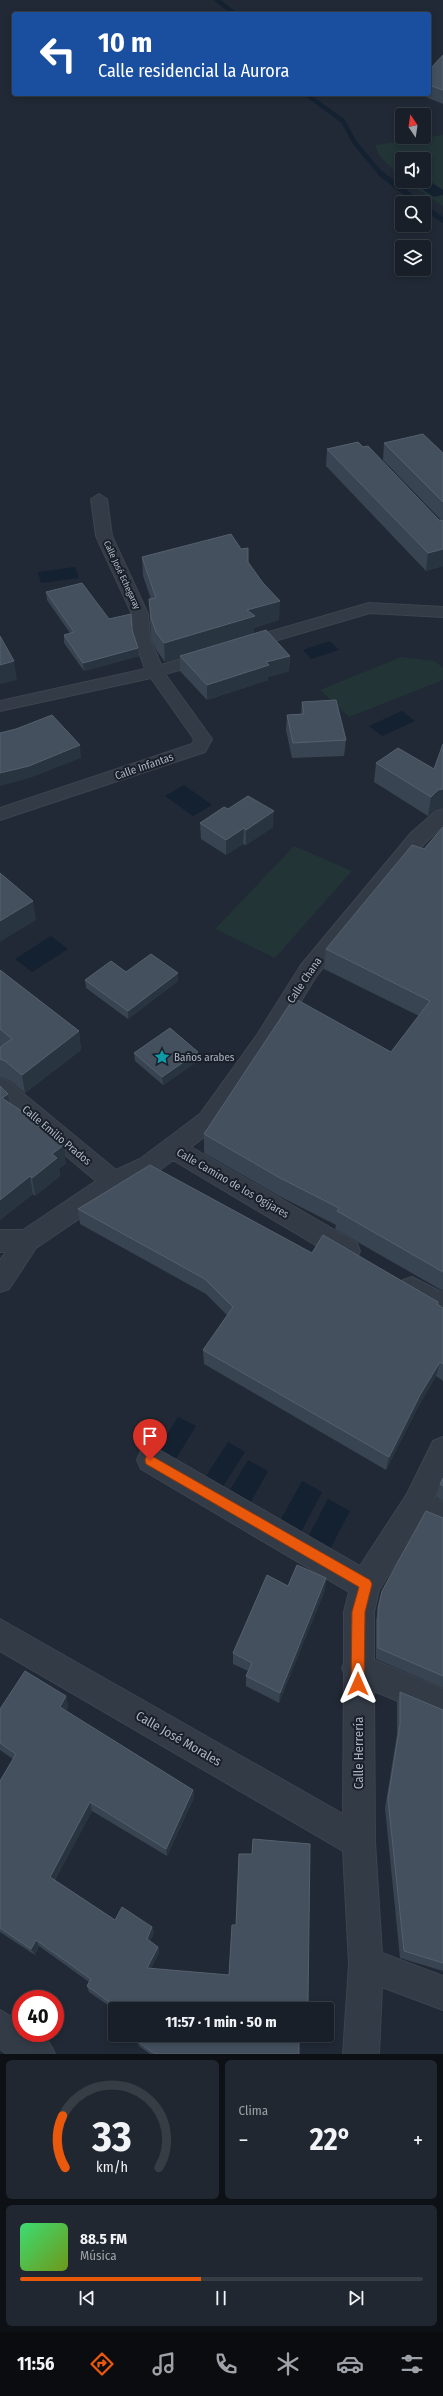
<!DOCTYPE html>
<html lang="es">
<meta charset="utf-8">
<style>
body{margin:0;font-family:"Fira Sans Condensed",sans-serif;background:#212730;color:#f1f3f6;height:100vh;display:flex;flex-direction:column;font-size:15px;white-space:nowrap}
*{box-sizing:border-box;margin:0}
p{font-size:13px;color:#9fa2a8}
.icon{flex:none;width:22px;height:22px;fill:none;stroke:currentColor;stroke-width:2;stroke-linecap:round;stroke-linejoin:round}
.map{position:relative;height:2054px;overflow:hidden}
.details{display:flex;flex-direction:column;gap:6px;padding:6px;background:#0d1116;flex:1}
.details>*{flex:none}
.banner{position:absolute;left:12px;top:12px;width:419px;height:84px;border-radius:4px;box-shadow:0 2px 6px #0003,0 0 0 1px #363d45;background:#1a4fa0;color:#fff;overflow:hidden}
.needle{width:26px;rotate:347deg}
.controls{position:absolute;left:395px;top:108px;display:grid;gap:8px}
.controls a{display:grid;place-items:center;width:36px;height:36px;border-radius:4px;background:#181f28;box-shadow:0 2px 6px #0003,0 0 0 1px #363d45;font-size:20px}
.speed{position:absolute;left:12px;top:1990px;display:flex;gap:8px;font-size:20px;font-weight:700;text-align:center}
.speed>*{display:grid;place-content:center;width:52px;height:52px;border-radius:50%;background:#181f28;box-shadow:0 2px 6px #0003,0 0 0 1px #363d45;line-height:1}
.speed .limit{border:6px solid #d22;background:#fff;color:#111}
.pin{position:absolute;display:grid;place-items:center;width:34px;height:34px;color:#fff;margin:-41px -17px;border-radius:50% 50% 50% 0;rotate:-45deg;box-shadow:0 0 4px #0007}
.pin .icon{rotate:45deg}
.me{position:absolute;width:44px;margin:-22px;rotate:0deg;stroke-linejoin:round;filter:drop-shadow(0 0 3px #0008)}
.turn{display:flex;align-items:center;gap:14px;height:84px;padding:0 20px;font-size:18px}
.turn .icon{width:52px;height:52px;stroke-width:2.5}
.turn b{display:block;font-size:28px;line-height:34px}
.big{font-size:30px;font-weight:700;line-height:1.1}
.details .widget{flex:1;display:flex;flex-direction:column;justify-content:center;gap:6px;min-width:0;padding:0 14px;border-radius:6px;background:#212730}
.details .dial{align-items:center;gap:0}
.dial svg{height:104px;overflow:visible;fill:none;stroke:#363d45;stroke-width:7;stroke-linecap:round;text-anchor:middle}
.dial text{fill:#f1f3f6;stroke:none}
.song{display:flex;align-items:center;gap:12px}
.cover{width:48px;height:48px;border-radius:6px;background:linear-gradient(135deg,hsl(140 70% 55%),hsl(80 70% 35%))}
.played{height:4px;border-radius:2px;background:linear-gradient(90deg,#ea580c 45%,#363d45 45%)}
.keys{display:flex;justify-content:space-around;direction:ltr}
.heat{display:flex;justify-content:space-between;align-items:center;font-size:22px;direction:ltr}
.details .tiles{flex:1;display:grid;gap:6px;grid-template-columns:1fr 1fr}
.widget:last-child{grid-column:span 2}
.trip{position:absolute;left:108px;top:2002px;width:226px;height:40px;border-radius:4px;background:#181f28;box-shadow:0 2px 6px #0003,0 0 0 1px #363d45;font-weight:700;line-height:40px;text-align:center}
.menu{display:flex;height:64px;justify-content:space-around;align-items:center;background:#0a0c10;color:#9fa2a8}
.menu .icon{width:28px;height:28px}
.menu .on{color:#ea580c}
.menu b{font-size:18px;color:#f1f3f6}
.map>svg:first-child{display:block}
.green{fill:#223436}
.water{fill:#142131}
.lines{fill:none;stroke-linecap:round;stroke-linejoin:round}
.stream-far1{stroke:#142131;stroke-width:4.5}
.stream{stroke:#142131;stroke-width:5.5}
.minor-casing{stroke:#3d444f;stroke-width:2}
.minor{fill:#333b46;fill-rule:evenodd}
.wall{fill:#384452}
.shaded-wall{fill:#293441}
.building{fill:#44505e;stroke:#55606e}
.route{fill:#ea580c;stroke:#983908}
.labels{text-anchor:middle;stroke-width:4;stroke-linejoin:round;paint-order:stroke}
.far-street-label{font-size:9px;fill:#adb6c3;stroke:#19202a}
.street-label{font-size:11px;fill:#adb6c3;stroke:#19202a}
.poi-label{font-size:11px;fill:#adb6c3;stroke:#19202a;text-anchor:start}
.near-street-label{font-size:13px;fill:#adb6c3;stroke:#19202a}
</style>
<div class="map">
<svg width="443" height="2054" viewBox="0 0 443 2054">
<rect width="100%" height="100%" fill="#202935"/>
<path class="green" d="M443 135V206L405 181H424V159H402V178L379 155 375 145Z
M401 657 435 661 443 668V680L349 717 320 690Z
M294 846 352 871 275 958 215 929Z"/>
<path class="water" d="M429 181 443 190V195L434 197 415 184Z
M75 567 79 578 41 583 38 572Z
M330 641 339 650 311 659 303 650Z
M402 711 415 721 382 736 369 726Z
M184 785 212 805 193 816 165 796Z
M51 936 68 949 32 972 15 959Z
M178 1417 196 1426 174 1462 156 1452Z
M228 1442 245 1452 222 1488 205 1478Z
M248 1460 268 1471 248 1507 227 1495Z
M302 1481 322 1492 301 1532 280 1521Z
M328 1499 350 1511 329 1551 307 1539Z"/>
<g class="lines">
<path class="stream-far1" d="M217 0 235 14
M306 94 343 121 355 143 381 174"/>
<path class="stream" d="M380 173 419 203
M424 207 443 220"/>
<defs>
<path id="minor" d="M99 494 107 499 112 536 148 614 150 638 161 665 209 651 215 652 218 656 215 660 165 674 212 739 205 752 0 820V808L192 744 194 739 151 678 0 711V701L145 669 134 638 132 614 96 536 91 499Z
M369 603 443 607V617L370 613 244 650 238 649 236 645 238 641Z
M443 809V826L425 843 317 975 273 1047 216 1128 191 1147 357 1243 360 1251 357 1259 348 1262 339 1259 173 1160 156 1173 123 1189 36 1248 9 1289 0 1292V1260L6 1252H0V1230H23L96 1181 0 1100V1078L8 1081 116 1170 140 1159 200 1114 257 1035 301 965 411 833 436 811Z
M412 1277 443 1293V1317L403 1296 399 1288 403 1280Z
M443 1437V1480L434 1498 443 1502V1531L422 1521 379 1590 374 1612V1660L443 1689V1720L374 1691 375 1842 382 1953 443 1976V2010L382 1987 379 2054H343L349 1964 343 1851 0 1651V1619L343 1814 344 1673 342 1668 344 1663V1612L349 1592 141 1469 137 1460 141 1451 151 1447 161 1451 360 1566 407 1494 433 1441Z
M0 2010 21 2022V2033C41 2033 47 2035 55 2054H7L0 2049Z"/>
</defs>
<use href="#minor" class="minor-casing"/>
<use href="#minor" class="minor"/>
</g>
<path class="wall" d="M443 55V104L418 94H429V70Z
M384 443 443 453V566L426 571 326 466 327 449 439 520 442 521 383 460Z
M142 557 248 562 279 620 254 628V634L290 656 289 671 268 677V680L207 700 180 671V658L165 662 157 651 151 638 149 599H151L143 576Z
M46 592 109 619 132 630 138 648 139 656 84 671 64 643V635L70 633 47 600Z
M302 702 346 740 344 756 292 758 286 730 287 715 301 714Z
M376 763 434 769 436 810 428 816 374 782Z
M228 809 273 827 246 845 243 844 226 855 201 839 200 823Z
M443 827V1291L335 1229 336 1225 279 1196 204 1153V1134L391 1052 419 1016 324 969 326 949 424 849Z
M0 970 79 1031 81 1050 25 1093 9 1080 1 1077H0V1047L1 1046 0 1045Z
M126 972 178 981 128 1019 86 988 85 980Z
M198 1052V1061L163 1085 135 1061 134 1053Z
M0 1086 8 1094 10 1103 66 1163 59 1169 60 1176 35 1196 33 1194 0 1220Z
M78 1209 312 1253 437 1305 443 1308V1381L436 1376 417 1409 386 1470 204 1364 203 1350 227 1315 206 1294 80 1224Z
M443 1478V1501L436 1497 440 1484Z
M443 1518V1688L376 1659V1620L382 1591Z
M326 1578 325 1590 279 1703 246 1686V1676L248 1671 233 1664V1653L288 1586Z
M400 1692 443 1710V1971L400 1958 385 1808 397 1734V1702Z
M66 1696 68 1706 66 1711 193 1790 194 1798 167 1856 92 1811 55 1880 115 1920 152 1927 154 1933 150 1941 158 1947 159 1953 151 1968 308 2003 307 2008 300 2007V2009H115V2010L89 1992 87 1986 89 1982 39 1946 35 1955 0 1932V1781L13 1759 0 1750V1709Z
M137 2041 299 2054H150L139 2046Z"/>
<path class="shaded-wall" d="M443 549V566L426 571 428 553Z
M280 601 279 620 254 628V636L180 656V658L165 662 164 643 247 610Z
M138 648 139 656 84 671 83 663Z
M290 656 289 671 268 677V680L207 700V685L266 662Z
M14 661 17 680 0 684V665Z
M80 745 81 758 30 778 0 786V773Z
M443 789V808L436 810 428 816 431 797 438 790Z
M274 811 273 827 246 845V830Z
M244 828 243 844 226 855V840Z
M33 901 36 920 0 942V921Z
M178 973V981L128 1019V1011Z
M79 1031 81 1050 25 1093 22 1075Z
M198 1052V1061L163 1085 162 1077Z
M8 1094 11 1112 2 1098Z
M64 1145 66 1163 59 1169 60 1176 35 1196 32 1178 52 1154Z
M30 1176 33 1194 0 1220V1200Z
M440 1362 436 1376 417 1409 386 1470 389 1457 420 1395Z
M326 1578 325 1590 279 1703 280 1693Z
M66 1696 68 1706 62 1716 60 1707Z
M193 1790 194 1798 167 1856 166 1849Z
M90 1802 92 1811 53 1884 50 1877Z
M152 1927 154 1933 148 1946 147 1939Z
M36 1940 39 1946 35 1955 31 1949Z
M158 1947 159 1953 149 1974 147 1968Z"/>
<path class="building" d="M443 55V90L429 85V70Z
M423 434 443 453V502L384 443Z
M358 442 363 447 368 446 439 520 443 521V549L428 553 327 449Z
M231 534 241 549 248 548V562L263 583 280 601 247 610 255 616 164 643 156 632 151 618 149 599 156 598 142 557Z
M82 583 109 619 131 614 132 630 138 648 83 663 64 635 74 632 46 592Z
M266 630 290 656 266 662 269 665 207 685 180 656Z
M0 636 14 661 0 665Z
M336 700 346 740 293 743 287 715 304 714 302 702Z
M52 715 80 745 29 766 0 773V733L16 729Z
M443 744V789L438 790 431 797 376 763 398 748 434 769Z
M248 796 274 811 246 830 244 828 226 840 200 823 224 807 228 809Z
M443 827V1272L337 1211 339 1208 280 1178 204 1134 294 998 391 1052 430 1001 326 949 412 845 424 849Z
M0 873 33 901 0 921Z
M151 954 178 973 128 1011 85 980 111 961 126 972Z
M0 970 79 1031 22 1075 5 1061 0 1059V1047L12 1039 0 1029Z
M170 1028 198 1052 162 1077 134 1053Z
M0 1086 8 1094 2 1098 35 1120 64 1145 52 1154 57 1158 32 1178 30 1176 0 1200Z
M150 1165 312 1253 323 1235 438 1302 437 1304 443 1308V1364L440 1362 420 1395 389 1457 203 1350 233 1307 205 1279 78 1209Z
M443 1478V1486L440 1484Z
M426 1511 443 1518V1676L378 1648V1608L382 1591Z
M297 1565 326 1578 280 1693 246 1676 252 1663 233 1653 267 1575 288 1586Z
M25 1671 66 1696 60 1707 193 1790 166 1849 90 1802 50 1877 115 1920 122 1907 152 1927 147 1939 158 1947 147 1968 229 1975 232 1925H236L239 1854H252L253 1839 310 1844 308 2003 300 2002V2009H119L87 1986 91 1979 36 1940 31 1949 0 1928V1781L16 1754 0 1743V1709Z
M400 1692 443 1710V1963L404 1951 388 1799 400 1724Z
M140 2035H299V2054H155L137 2041Z"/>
<path class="route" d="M150 1455 370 1580 372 1584 365 1612 364 1684 362 1689 358 1690 353 1689 351 1684 352 1612 359 1587 146 1464 145 1460 146 1457Z"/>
<defs>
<symbol id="sight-bare" viewBox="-9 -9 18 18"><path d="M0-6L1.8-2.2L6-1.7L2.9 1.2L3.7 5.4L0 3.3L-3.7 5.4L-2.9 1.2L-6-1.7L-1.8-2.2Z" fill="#0f9aa8" stroke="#19202a" stroke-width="2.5" paint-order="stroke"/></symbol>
</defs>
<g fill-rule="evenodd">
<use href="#sight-bare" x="151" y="1046" width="22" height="22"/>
</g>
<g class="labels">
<g class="far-street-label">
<text transform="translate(122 575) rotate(65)" y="3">Calle José Echegaray</text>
</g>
<g class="street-label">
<text transform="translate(144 766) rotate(-19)" y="4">Calle Infantas</text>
<text transform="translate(304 980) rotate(-56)" y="4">Calle Chana</text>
<text transform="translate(57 1135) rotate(40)" y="4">Calle Emilio Prados</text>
<text transform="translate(233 1183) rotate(30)" y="4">Calle Camino de los Ogíjares</text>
</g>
<g class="poi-label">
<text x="174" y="1061">Baños arabes</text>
</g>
<g class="near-street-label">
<text transform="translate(179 1738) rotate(30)" y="5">Calle José Morales</text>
<text transform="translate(358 1753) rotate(-90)" y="5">Calle Herrería</text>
</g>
</g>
</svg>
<div class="controls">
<a><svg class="needle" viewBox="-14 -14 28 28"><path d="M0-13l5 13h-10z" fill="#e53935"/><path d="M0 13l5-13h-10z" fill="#9fa2a8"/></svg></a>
<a><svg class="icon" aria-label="sound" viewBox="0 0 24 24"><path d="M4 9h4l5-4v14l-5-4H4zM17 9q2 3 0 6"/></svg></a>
<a><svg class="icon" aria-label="search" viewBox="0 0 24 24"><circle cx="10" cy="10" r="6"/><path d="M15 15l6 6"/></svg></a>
<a><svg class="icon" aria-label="layers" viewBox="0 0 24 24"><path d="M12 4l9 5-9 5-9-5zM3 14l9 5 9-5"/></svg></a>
</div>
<div class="speed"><div class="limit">40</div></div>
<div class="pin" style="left:150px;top:1460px;background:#d93025"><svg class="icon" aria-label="arrive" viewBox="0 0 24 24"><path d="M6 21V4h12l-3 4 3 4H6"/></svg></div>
<svg class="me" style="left:358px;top:1684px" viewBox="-20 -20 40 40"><path d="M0-17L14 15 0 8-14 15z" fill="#ea580c" stroke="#fff" stroke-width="4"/></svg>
<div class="trip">11:57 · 1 min · 50 m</div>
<div class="banner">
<div class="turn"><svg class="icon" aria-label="left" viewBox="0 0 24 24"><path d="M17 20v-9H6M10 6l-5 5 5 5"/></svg><div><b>10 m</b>Calle residencial la Aurora</div></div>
</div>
</div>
<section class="details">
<div class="tiles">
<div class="widget dial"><svg viewBox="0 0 100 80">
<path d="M14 69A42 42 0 1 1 86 69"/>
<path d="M14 69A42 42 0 0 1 12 29" stroke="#ea580c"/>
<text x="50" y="56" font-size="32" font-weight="700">33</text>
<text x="50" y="72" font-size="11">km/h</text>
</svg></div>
<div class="widget"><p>Clima</p>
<div class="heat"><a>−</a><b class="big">22°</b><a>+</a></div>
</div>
<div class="widget">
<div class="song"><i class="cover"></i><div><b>88.5 FM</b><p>Música</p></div></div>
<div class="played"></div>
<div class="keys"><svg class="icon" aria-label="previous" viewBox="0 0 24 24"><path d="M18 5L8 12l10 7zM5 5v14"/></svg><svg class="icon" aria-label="pause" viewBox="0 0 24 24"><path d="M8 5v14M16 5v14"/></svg><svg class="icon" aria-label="next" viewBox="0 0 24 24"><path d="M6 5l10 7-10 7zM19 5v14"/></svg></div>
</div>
</div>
</section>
<nav class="menu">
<b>11:56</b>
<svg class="icon on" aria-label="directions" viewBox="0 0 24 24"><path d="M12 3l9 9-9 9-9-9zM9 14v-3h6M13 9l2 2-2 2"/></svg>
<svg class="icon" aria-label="music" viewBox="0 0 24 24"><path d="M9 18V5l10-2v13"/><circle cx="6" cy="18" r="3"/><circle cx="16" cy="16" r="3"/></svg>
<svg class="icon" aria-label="phone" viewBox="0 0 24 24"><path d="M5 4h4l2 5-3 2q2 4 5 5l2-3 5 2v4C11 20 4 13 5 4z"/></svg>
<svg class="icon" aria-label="climate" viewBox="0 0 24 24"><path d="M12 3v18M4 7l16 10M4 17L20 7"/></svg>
<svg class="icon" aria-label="car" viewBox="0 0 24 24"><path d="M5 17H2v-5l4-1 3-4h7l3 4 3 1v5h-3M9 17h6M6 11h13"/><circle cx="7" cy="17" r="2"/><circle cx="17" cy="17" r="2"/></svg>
<svg class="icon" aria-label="filters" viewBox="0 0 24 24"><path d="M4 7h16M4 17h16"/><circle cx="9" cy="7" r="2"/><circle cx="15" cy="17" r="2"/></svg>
</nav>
